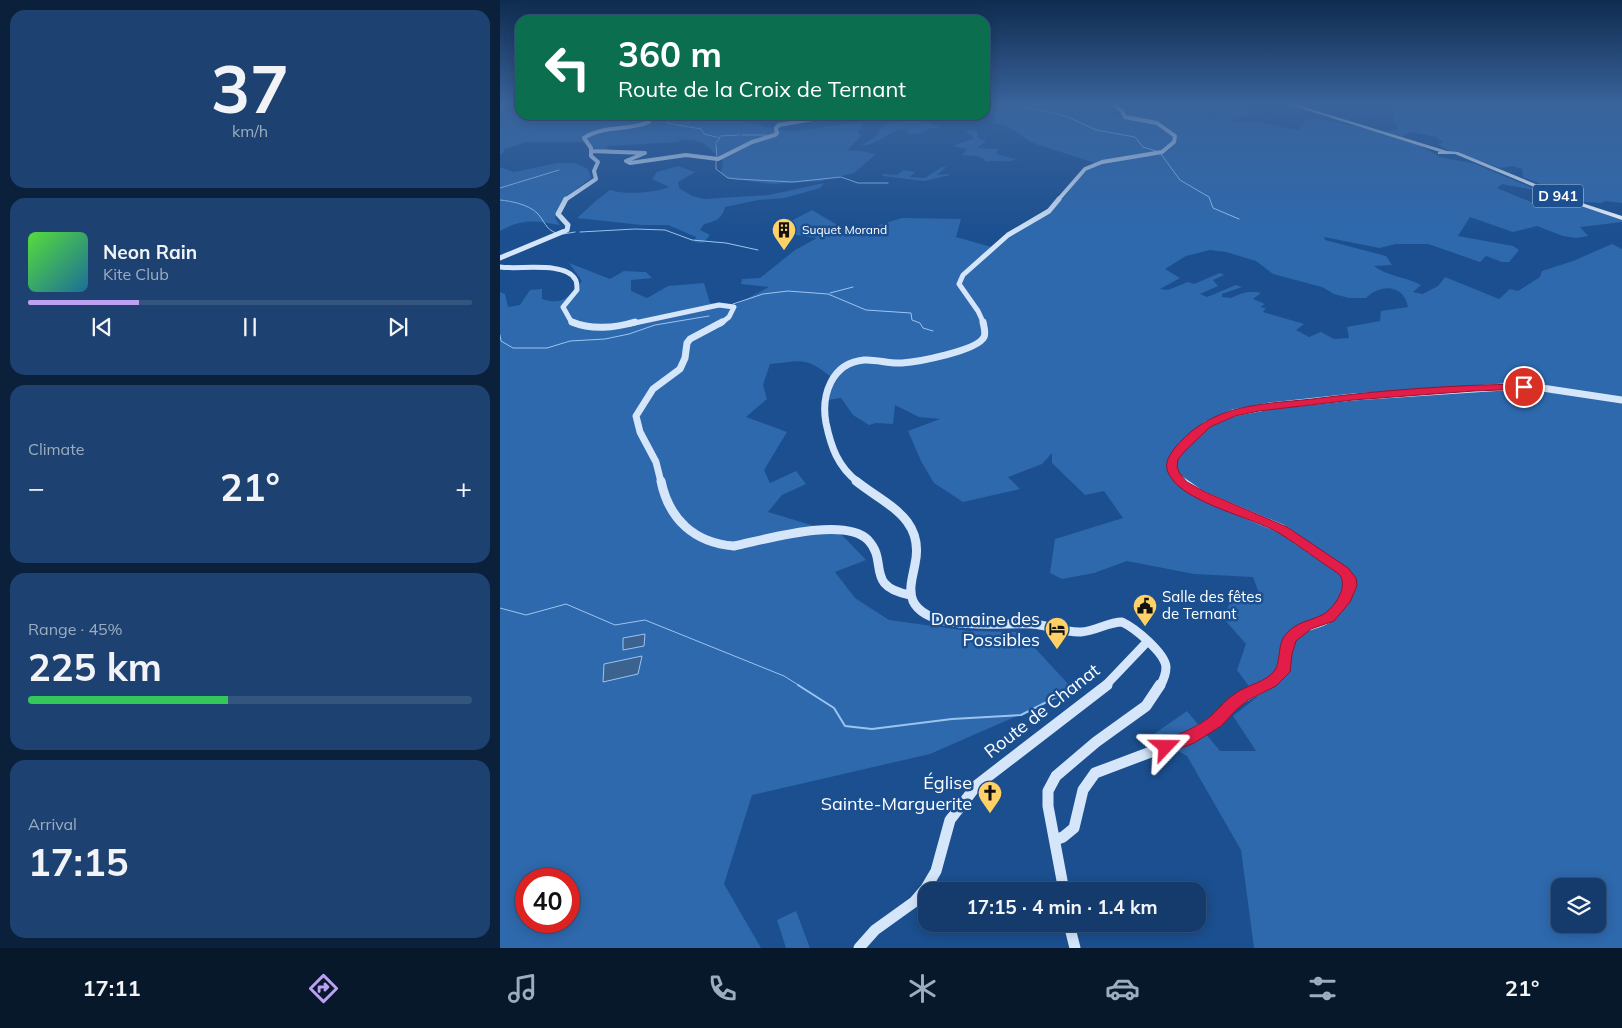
<!DOCTYPE html>
<meta charset="utf-8">
<style>
body{margin:0;font-family:Mulish,sans-serif;background:#1d4271;color:#f1f3f6;height:100vh;display:flex;flex-direction:column;font-size:19px;white-space:nowrap}
*{box-sizing:border-box;margin:0}
p{font-size:16px;color:#9dadc1}
.icon{flex:none;width:28px;height:28px;fill:none;stroke:currentColor;stroke-width:2;stroke-linecap:round;stroke-linejoin:round}
.map{position:relative;flex:1;overflow:hidden}
.panel{display:flex;flex-direction:column;gap:10px;padding:10px;background:#0b203b;width:500px}
.panel>*{flex:none}
.top-card{position:absolute;left:15px;top:15px;width:475px;height:105px;border-radius:15px;box-shadow:0 2px 12px #0003,0 0 0 1px #33557e;background:#0b6e4f;color:#fff;overflow:hidden}
.controls{position:absolute;left:1051px;top:878px;display:grid;gap:10px}
.controls a{display:grid;place-items:center;width:55px;height:55px;border-radius:10px;background:#143b6b;box-shadow:0 2px 12px #0003,0 0 0 1px #33557e;font-size:25px}
.speed{position:absolute;left:15px;top:868px;display:flex;gap:10px;font-size:25px;font-weight:700;text-align:center}
.speed>*{display:grid;place-content:center;width:65px;height:65px;border-radius:50%;background:#143b6b;box-shadow:0 2px 12px #0003,0 0 0 1px #33557e;line-height:1}
.speed .limit{border:8px solid #d22;background:#fff;color:#111}
.pin{position:absolute;display:grid;place-items:center;width:42px;height:42px;color:#fff;margin:-21px;border:2px solid #fff;border-radius:50%;box-shadow:0 1px 5px #0007}
.me{position:absolute;width:55px;margin:-28px;rotate:67deg;stroke-linejoin:round;filter:drop-shadow(0 0 4px #0008)}
.turn{display:flex;align-items:center;gap:18px;height:105px;padding:0 20px;font-size:22px}
.turn .icon{width:65px;height:65px;stroke-width:2.5}
.turn b{display:block;font-size:35px;line-height:42px}
.big{font-size:38px;font-weight:700;line-height:1.1}
.panel .card{flex:1;display:flex;flex-direction:column;justify-content:center;gap:8px;min-width:0;padding:0 18px;border-radius:15px;background:#1d4271}
.panel .dial{align-items:center;gap:0}
.dial b{font-size:65px;line-height:1}
.song{display:flex;align-items:center;gap:15px}
.cover{width:60px;height:60px;border-radius:8px;background:linear-gradient(135deg,hsl(110 70% 55%),hsl(200 70% 35%))}
.played{height:5px;border-radius:2px;background:linear-gradient(90deg,#bca0f2 25%,#33557e 25%)}
.keys{display:flex;justify-content:space-around;direction:ltr}
.heat{display:flex;justify-content:space-between;align-items:center;font-size:28px;direction:ltr}
.charge{height:8px;border-radius:4px;background:linear-gradient(90deg,#34c759 45%,#33557e 0)}
.trip{position:absolute;left:418px;top:882px;width:288px;height:50px;border-radius:15px;background:#143b6b;box-shadow:0 2px 12px #0003,0 0 0 1px #33557e;font-weight:700;line-height:50px;text-align:center}
.dock{display:flex;height:80px;justify-content:space-around;align-items:center;background:#08182b;color:#9dadc1}
.dock .icon{width:35px;height:35px}
.dock .active{color:#bca0f2}
.dock b{font-size:22px;color:#f1f3f6}
main{display:flex;flex:1;min-height:0}
.map>svg:first-child{display:block}
.green{fill:#2e69ad;fill-rule:evenodd}
.water{fill:#3c6290;stroke:#9cc4f0}
.lines{fill:none;stroke-linecap:round;stroke-linejoin:round}
.stream-far1{stroke:#9cc4f0;stroke-width:1}
.stream{stroke:#9cc4f0;stroke-width:2}
.secondary-far4{stroke:#d6e6fa;stroke-width:4}
.secondary-far3{stroke:#d6e6fa;stroke-width:5}
.secondary-far2{stroke:#d6e6fa;stroke-width:7}
.secondary-far1{stroke:#d6e6fa;stroke-width:9}
.secondary{stroke:#d6e6fa;stroke-width:11}
.primary{fill:#f0f6ff;fill-rule:evenodd}
.route{fill:#e11d48;stroke:#92132f}
.labels{text-anchor:middle;stroke-width:5;stroke-linejoin:round;paint-order:stroke}
.far-poi-label{font-size:12px;fill:#fff;stroke:#1b4f8f;text-anchor:start}
.shield{fill:#1b4f8f;stroke:#bbcadd;stroke-width:1}
.shield-label{font-size:14px;font-weight:bold;fill:#fff}
.poi-label{font-size:15px;fill:#fff;stroke:#1b4f8f;text-anchor:start}
.near-poi-label{font-size:18px;fill:#fff;stroke:#1b4f8f;text-anchor:end}
.near-street-label{font-size:18px;fill:#fff;stroke:#1b4f8f}
</style>
<main>
<section class="panel">
<div class="card dial"><b>37</b><p>km/h</p></div>
<div class="card">
<div class="song"><i class="cover"></i><div><b>Neon Rain</b><p>Kite Club</p></div></div>
<div class="played"></div>
<div class="keys"><svg class="icon" aria-label="previous" viewBox="0 0 24 24"><path d="M18 5L8 12l10 7zM5 5v14"/></svg><svg class="icon" aria-label="pause" viewBox="0 0 24 24"><path d="M8 5v14M16 5v14"/></svg><svg class="icon" aria-label="next" viewBox="0 0 24 24"><path d="M6 5l10 7-10 7zM19 5v14"/></svg></div>
</div>
<div class="card"><p>Climate</p>
<div class="heat"><a>−</a><b class="big">21°</b><a>+</a></div>
</div>
<div class="card"><p>Range · 45%</p><b class="big">225 km</b><div class="charge"></div></div>
<div class="card"><p>Arrival</p><b class="big">17:15</b></div>
</section>
<div class="map">
<svg width="1122" height="948" viewBox="0 0 1122 948">
<rect width="100%" height="100%" fill="#1b4f8f"/>
<path class="green" d="M0 103H20V115H251L235 119C254 123 273 131 293 131 317 130 340 122 364 123L358 132 361 136 347 151 355 150 376 154 354 173 321 181 272 184 226 178 221 173 223 161C206 146 204 138 180 140L178 142 108 146 105 147 110 149 106 150 91 148 88 142H26L5 149 2 154H0Z
M485 103H547L576 106 578 109 575 111 585 109 578 106C588 106 601 105 610 111L608 113 614 115H620L621 109 631 107 622 103H736L707 116 733 122H758L798 130C802 125 804 121 810 119 818 117 868 129 879 132L883 135 885 134 917 144 940 157 975 164 1040 191 1002 184 997 188 1036 204 1066 208 1083 207 1122 220V222L1080 227 1088 236 1076 238 1063 236 1037 226 1013 232 970 217 958 236 1013 246 1019 250 1009 262H1002L986 256 980 262 928 244H896L879 248 824 237 825 240 886 256 892 265 874 266C886 276 906 277 921 285L913 292 923 294 938 286 945 277 999 299 1010 289 1018 291 1040 277 1042 271 1073 261 1112 244 1122 249V399L1019 386 1021 392 1054 393 1122 402V948H754L741 850 687 756 651 736 687 711 720 751H756L733 716 757 697 737 670 746 644 724 619 730 602 761 599 753 577 694 574 627 561 594 573 562 579 550 573 555 539 623 518 604 491 585 495 552 463V453L542 464 508 477 520 489 463 502 434 483 421 461 408 431 440 419 419 417 395 405 393 424 376 423 369 425 353 415 341 398 328 400 330 376C304 356 302 361 270 364L263 385 267 399 246 417 287 432 264 470 270 483 296 471 306 484 282 495 268 512 341 534 366 560 335 572 355 598 389 620 469 631 520 632 572 688 524 713 430 754 252 795 224 884 261 948H0V292L5 294 8 307 20 305 30 290 42 289V299C65 306 68 296 82 281L69 263 110 279 124 271 146 272 152 278 131 280V291L147 298 168 286 204 283 210 303 233 306 269 287 241 284 242 279 260 278 295 250 317 238 289 234 278 228 312 210 339 226 363 230 402 218 461 219 456 237 495 248C514 232 537 221 556 205 573 191 577 173 598 164L530 142 510 127 492 123 495 118 493 113 489 112 488 108H485ZM710 250 726 252 756 261 773 274 822 287 834 294 849 298H866C881 283 904 285 908 307L881 311 880 321 847 327 849 338 834 339 821 332 809 337 796 330 804 324 763 312 766 308 760 307 765 304 753 299 761 293C750 290 741 293 731 298L722 297V294L742 287 736 285 707 297 700 294 718 286 713 280 724 275 720 273 694 284 688 282 668 290 660 289 680 278 665 269 686 256ZM26 879H69V921H26ZM1060 886H1098V924H1060Z
M893 103H1122V203L1105 201 1102 203 1086 202 1023 177 1022 169 1012 166 1001 168 951 152 938 144 943 142 936 137 910 132 902 137 884 132 899 129 893 122Z
M733 107 754 112 731 121 710 116Z
M416 119 439 126 436 129 430 128 424 131 428 132 410 134 405 129C388 130 376 147 362 145L380 134 377 132C393 117 397 124 416 119Z
M470 130 477 131V137L486 141 477 148 498 149 496 154 516 159C506 164 495 159 485 162V159L477 156 462 155 467 149 453 146 474 138 471 134 465 133Z
M57 163H75L88 169 91 178 64 198 55 218 60 225C36 221 23 218 0 231V167L14 172Z
M178 166 195 172 178 182 179 188 192 196 204 199 269 195 324 183 320 188 284 198 258 200 225 207C222 219 216 221 204 224L200 230 210 235 203 243 194 242 196 237 168 225H142L77 218 97 200 110 190C125 195 154 193 169 187L152 179 157 172Z
M442 167H446L437 175 448 174 450 175 424 181 382 176 384 174 397 175 404 170 415 172 410 177 425 178Z
M296 911 310 948H286L277 920Z"/>
<path class="water" d="M145 634 144 646 123 650V638Z
M142 656 138 674 103 682 104 664Z"/>
<g class="lines">
<path class="stream-far1" d="M509 103 566 116 596 130 635 137 643 147 656 151
M167 115 169 118 167 123 201 129 204 134 220 138 216 143
M242 135H267
M220 136 239 135
M216 145 217 158
M661 154 680 180 709 197 713 208 739 219
M216 160V169L228 178 237 179 293 182 341 177 358 183H388
M0 188 59 170
M0 200C12 201 29 205 37 213 45 221 45 229 56 233
M80 232 135 229 165 230 192 240 226 243 258 250
M63 234 75 232
M330 293 353 287
M233 304 263 294 288 291 328 294 366 310 411 313 412 320 420 323 423 328 433 331
M0 335 1 341 13 348H47L70 341 105 339 129 334 155 325 209 316
M0 608 26 615 66 604 115 625 145 620 284 676 300 686
M577 686 592 679"/>
<path class="stream" d="M298 685 334 708 345 726 372 729 452 719 521 715 580 685"/>
<path class="secondary-far4" d="M91 151 145 153 126 161 130 163 186 155 218 159 252 142 275 135 277 133 276 128 279 125 336 115
M65 200 96 179 94 171 98 162 91 156V148L84 138C104 125 128 131 149 122V119L142 115
M558 200 585 169 602 162 662 152 674 142 675 136 657 123 625 117 622 111 611 103"/>
<path class="secondary-far3" d="M0 258 67 230 68 225 58 214 66 199
M0 267C18 270 65 261 75 279 77 281 77 287 77 290L63 307 72 323 75 324
M130 324 219 305 234 307 229 317 220 324
M484 324 478 311 459 284 463 275 508 235 549 211 559 199"/>
<path class="secondary-far2" d="M72 322C91 330 115 328 135 322
M161 482 156 462 140 432 136 416 153 389 180 369 185 358 187 343 190 339 222 322
M358 482C338 467 331 447 326 423 321 396 331 363 364 360 376 359 389 364 402 363 417 362 477 351 484 337 486 333 484 327 483 322
M682 482 675 475 672 467 673 459 681 448 706 425 733 413 770 406 853 397 1004 387 1042 388 1122 400"/>
<path class="secondary-far1" d="M161 481C169 520 195 543 234 546 264 540 344 516 368 540 389 562 364 586 410 595
M356 481C386 505 425 518 415 564 413 576 408 589 413 601 428 633 504 622 532 624 549 625 565 633 581 632 596 631 608 622 622 622 635 628 665 653 666 667 666 674 663 681 660 686
M681 481 701 495 782 529 843 571C856 586 843 605 830 617 819 627 798 624 790 639 777 662 792 671 762 686
M605 686 646 643"/>
<path class="secondary" d="M555 840 563 837 574 828 583 790 595 773 688 738 715 721 731 704 765 685
M564 891 548 806V791L556 776 596 742 646 706 660 685
M569 924 575 948
M359 948 375 930 414 902 426 888 436 871 450 820 477 785 607 685"/>
<path class="primary" d="M784 103H791L947 151 958 152 1079 202 1122 216V220L1075 204 955 154H938V152H940Z"/>
</g>
<linearGradient id="sky" x2="0" y2="1"><stop stop-color="#0f2b4f"/><stop offset="0.44" stop-color="#39639b"/><stop offset="1" stop-color="#39639b" stop-opacity="0"/></linearGradient>
<rect width="1122" height="236" fill="url(#sky)"/>
<path class="route" d="M1024 384 1027 385V389L974 391 853 400 759 411 735 416 710 427 685 451 678 459 677 467 680 474 687 482 705 492 787 527 848 568 856 578 857 586 850 602 834 621 811 629 796 641 792 654 790 672 776 686 748 700 737 709 721 726 694 743 666 754 660 752 658 747 660 742C677 735 697 728 711 716 720 708 726 699 736 693 747 685 767 682 775 670 781 661 777 644 786 634 796 622 810 621 822 615 835 608 849 586 839 574 819 561 800 546 779 533 752 517 685 503 670 476 663 465 668 458 674 449 688 431 708 418 730 411 756 403 785 402 812 399 882 390 953 385 1024 384Z"/>
<defs>
<symbol id="building-pin" viewBox="-11 -11 22 30"><path d="M0 17L-7.5 6A9.5 9.5 0 1 1 7.5 6Z" fill="#ffd166" stroke="#1b4f8f"/><path d="M-4-6H4V6H1V3H-1V6H-4ZM-2.5-4.3h1.7v1.8h-1.7ZM.8-4.3h1.7v1.8H.8ZM-2.5-1h1.7V.8h-1.7ZM.8-1h1.7V.8H.8Z" fill="#111"/></symbol>
<symbol id="civic-pin" viewBox="-11 -11 22 30"><path d="M0 17L-7.5 6A9.5 9.5 0 1 1 7.5 6Z" fill="#ffd166" stroke="#1b4f8f"/><path d="M-.6-6.5H3V-4.5H.6V-3L4-1V1h2V6H-6V1h2V-1L-.6-3ZM-1.2 2.5V6h2.4V2.5Z" fill="#111"/></symbol>
<symbol id="hotel-pin" viewBox="-11 -11 22 30"><path d="M0 17L-7.5 6A9.5 9.5 0 1 1 7.5 6Z" fill="#ffd166" stroke="#1b4f8f"/><path d="M-6-4.5h1.5V1H6V5H4.5V3h-9V5H-6ZM-4 0a1.8 1.8 0 1 1 3.6 0ZM.5 0V-2.5h3Q6-2.5 6 0Z" fill="#111"/></symbol>
<symbol id="church-pin" viewBox="-11 -11 22 30"><path d="M0 17L-7.5 6A9.5 9.5 0 1 1 7.5 6Z" fill="#ffd166" stroke="#1b4f8f"/><path d="M-1.2-6h2.4v3.5h3.3v2.4h-3.3V6h-2.4V-.1h-3.3v-2.4h3.3Z" fill="#111"/></symbol>
</defs>
<g fill-rule="evenodd">
<use href="#building-pin" x="270" y="216" width="28" height="38"/>
<use href="#civic-pin" x="631" y="592" width="28" height="38"/>
<use href="#hotel-pin" x="543" y="615" width="28" height="38"/>
<use href="#church-pin" x="476" y="779" width="28" height="38"/>
</g>
<g class="labels">
<g class="far-poi-label">
<text x="302" y="234">Suquet Morand</text>
</g>
<rect class="shield" x="1033" y="184.5" width="50" height="23" rx="4"/>
<g class="shield-label">
<text x="1058" y="201">D 941</text>
</g>
<g class="poi-label">
<text x="662" y="602">Salle des fêtes<tspan x="662" dy="17">de Ternant</tspan></text>
</g>
<g class="near-poi-label">
<text x="540" y="625">Domaine des<tspan x="540" dy="21">Possibles</tspan></text>
<text x="472" y="789">Église<tspan x="472" dy="21">Sainte-Marguerite</tspan></text>
</g>
<g class="near-street-label">
<text transform="translate(542 711) rotate(-38)" y="6">Route de Chanat</text>
</g>
</g>
</svg>
<div class="controls">
<a><svg class="icon" aria-label="layers" viewBox="0 0 24 24"><path d="M12 4l9 5-9 5-9-5zM3 14l9 5 9-5"/></svg></a>
</div>
<div class="speed"><div class="limit">40</div></div>
<div class="pin" style="left:1024px;top:387px;background:#d93025"><svg class="icon" aria-label="arrive" viewBox="0 0 24 24"><path d="M6 21V4h12l-3 4 3 4H6"/></svg></div>
<svg class="me" style="left:666px;top:747px" viewBox="-20 -20 40 40"><path d="M0-17L14 15 0 8-14 15z" fill="#e11d48" stroke="#fff" stroke-width="4"/></svg>
<div class="trip">17:15 · 4 min · 1.4 km</div>
<div class="top-card">
<div class="turn"><svg class="icon" aria-label="left" viewBox="0 0 24 24"><path d="M17 20v-9H6M10 6l-5 5 5 5"/></svg><div><b>360 m</b>Route de la Croix de Ternant</div></div>
</div>
</div>
</main>
<nav class="dock">
<b>17:11</b>
<svg class="icon active" aria-label="directions" viewBox="0 0 24 24"><path d="M12 3l9 9-9 9-9-9zM9 14v-3h6M13 9l2 2-2 2"/></svg>
<svg class="icon" aria-label="music" viewBox="0 0 24 24"><path d="M9 18V5l10-2v13"/><circle cx="6" cy="18" r="3"/><circle cx="16" cy="16" r="3"/></svg>
<svg class="icon" aria-label="phone" viewBox="0 0 24 24"><path d="M5 4h4l2 5-3 2q2 4 5 5l2-3 5 2v4C11 20 4 13 5 4z"/></svg>
<svg class="icon" aria-label="climate" viewBox="0 0 24 24"><path d="M12 3v18M4 7l16 10M4 17L20 7"/></svg>
<svg class="icon" aria-label="car" viewBox="0 0 24 24"><path d="M5 17H2v-5l4-1 3-4h7l3 4 3 1v5h-3M9 17h6M6 11h13"/><circle cx="7" cy="17" r="2"/><circle cx="17" cy="17" r="2"/></svg>
<svg class="icon" aria-label="filters" viewBox="0 0 24 24"><path d="M4 7h16M4 17h16"/><circle cx="9" cy="7" r="2"/><circle cx="15" cy="17" r="2"/></svg>
<b>21°</b>
</nav>
